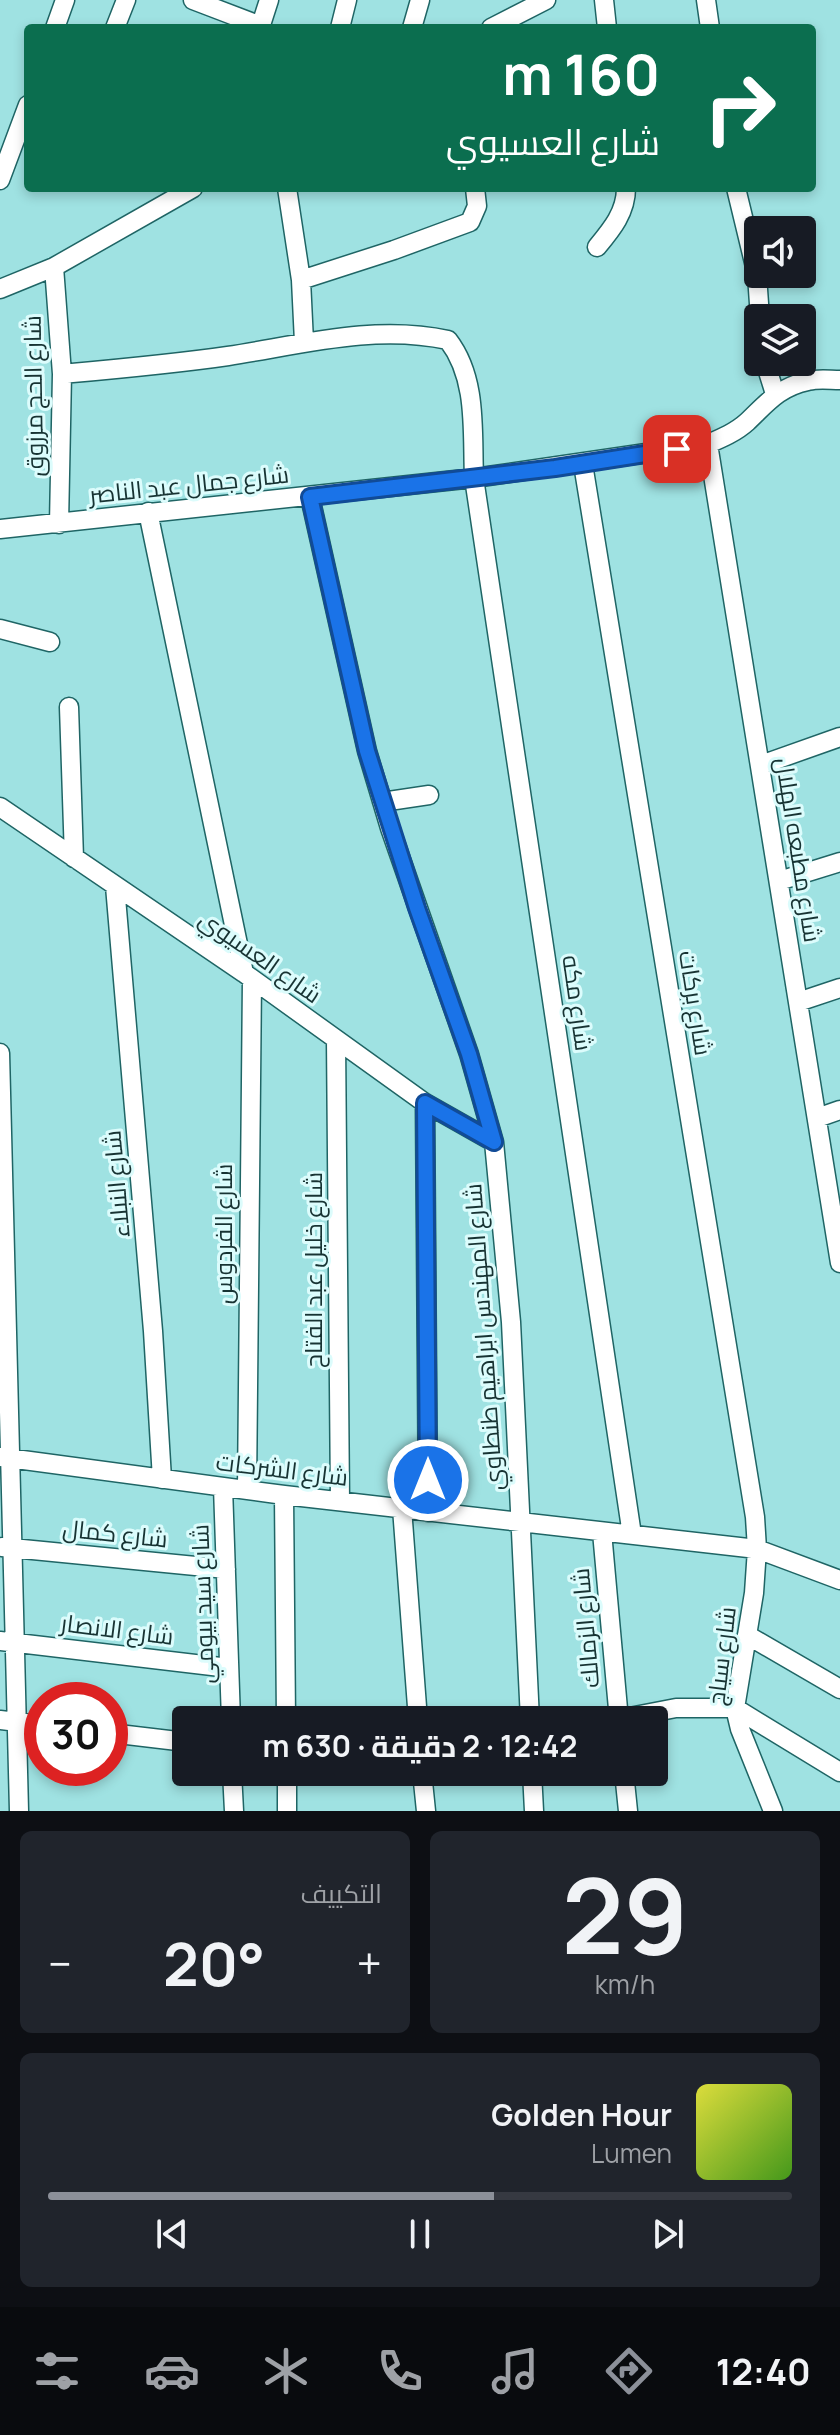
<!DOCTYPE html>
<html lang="ar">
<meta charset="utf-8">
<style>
body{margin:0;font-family:Manrope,Cairo,sans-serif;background:#20242c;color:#f1f3f6;direction:rtl;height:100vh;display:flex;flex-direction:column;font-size:30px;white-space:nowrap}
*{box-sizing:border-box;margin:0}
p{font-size:26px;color:#9ea1a6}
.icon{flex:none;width:44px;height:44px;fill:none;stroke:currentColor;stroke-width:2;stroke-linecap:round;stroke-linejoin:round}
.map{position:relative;height:1811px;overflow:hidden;direction:ltr}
.drawer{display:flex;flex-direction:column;gap:20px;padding:20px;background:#0d0f14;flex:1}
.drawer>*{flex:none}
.banner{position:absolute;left:24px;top:24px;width:792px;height:168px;border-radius:8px;box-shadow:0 4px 12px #0003;direction:rtl;background:#0b6e4f;color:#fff;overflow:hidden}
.tools{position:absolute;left:744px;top:216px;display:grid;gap:16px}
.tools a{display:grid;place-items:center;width:72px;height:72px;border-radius:8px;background:#171b24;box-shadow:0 4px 12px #0003;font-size:40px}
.speed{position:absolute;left:24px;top:1682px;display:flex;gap:16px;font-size:40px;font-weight:700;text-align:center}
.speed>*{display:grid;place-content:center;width:104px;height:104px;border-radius:50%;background:#171b24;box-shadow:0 4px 12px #0003;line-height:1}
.speed .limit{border:12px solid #d22;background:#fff;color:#111}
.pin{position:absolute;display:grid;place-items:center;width:68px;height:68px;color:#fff;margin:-34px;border-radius:16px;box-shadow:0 4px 12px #0006}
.me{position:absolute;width:88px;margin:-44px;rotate:0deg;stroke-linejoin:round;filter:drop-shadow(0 0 6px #0008)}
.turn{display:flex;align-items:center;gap:28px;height:168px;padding:0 24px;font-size:36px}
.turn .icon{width:104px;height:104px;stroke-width:2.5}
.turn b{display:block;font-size:56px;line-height:68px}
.big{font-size:60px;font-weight:700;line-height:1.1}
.drawer .card{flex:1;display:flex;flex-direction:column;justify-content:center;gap:12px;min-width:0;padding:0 28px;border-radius:12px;background:#20242c}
.drawer .dial{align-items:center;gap:0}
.dial b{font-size:104px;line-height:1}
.song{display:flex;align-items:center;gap:24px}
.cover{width:96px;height:96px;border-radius:12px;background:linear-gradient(135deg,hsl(60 70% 55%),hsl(100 70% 35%))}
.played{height:8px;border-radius:4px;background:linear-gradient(90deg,#8c9099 60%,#363941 60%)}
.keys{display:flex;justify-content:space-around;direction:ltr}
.heat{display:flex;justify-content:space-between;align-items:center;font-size:44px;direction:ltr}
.drawer .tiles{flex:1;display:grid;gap:20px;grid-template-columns:1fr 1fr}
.card:last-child{grid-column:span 2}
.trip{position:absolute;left:172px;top:1706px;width:496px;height:80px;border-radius:8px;background:#171b24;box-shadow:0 4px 12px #0003;font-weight:700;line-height:80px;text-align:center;direction:rtl}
.tab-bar{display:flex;height:128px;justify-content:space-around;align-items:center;background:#090b0e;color:#9ea1a6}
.tab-bar .icon{width:56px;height:56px}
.tab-bar .active{color:#8c9099}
.tab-bar b{font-size:36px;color:#f1f3f6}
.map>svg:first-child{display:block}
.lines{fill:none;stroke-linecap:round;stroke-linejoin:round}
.street-casing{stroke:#1f6565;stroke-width:21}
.street{stroke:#fff;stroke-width:18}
.route-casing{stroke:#114b97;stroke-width:20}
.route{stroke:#1a73e8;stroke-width:14}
.labels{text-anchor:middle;stroke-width:6;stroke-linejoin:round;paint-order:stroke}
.street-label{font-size:24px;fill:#173333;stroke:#dcfcfc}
</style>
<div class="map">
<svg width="840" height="1811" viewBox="0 0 840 1811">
<rect width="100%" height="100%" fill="#9fe2e2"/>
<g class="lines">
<defs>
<path id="street" d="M193 0 261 26
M604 0 607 28
M706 0 710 28
M55 28 65 0
M115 28 126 0
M260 28 269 0
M340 28 347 0
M412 28 420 0
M491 28 546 0
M0 180 28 105
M287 188 301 280 304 342
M736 188 757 275 760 318
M597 247C612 229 626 212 626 188
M54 267 62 374 59 524
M301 280 394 250 470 222 477 206 475 188
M0 289 54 267 193 188
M765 362 775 394
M62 374C117 369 173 364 228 356 300 345 374 324 448 340 478 379 472 432 474 478L632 1535
M708 444 840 1263
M583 464 755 1517 757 1549 754 1593 735 1708 740 1729 773 1811
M310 497 367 751 390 828 469 1054 494 1142 511 1322 530 1720
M148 512 244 973
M0 529 474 478 708 444C722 438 736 432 747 422 767 403 779 387 808 381 818 378 830 380 840 380
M0 629 50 642
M69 707 74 858
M761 765 840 737
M382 802 429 795
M0 807 244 973 425 1103 494 1142
M779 881 840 862
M115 886 153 1331 162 1479
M798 1002 840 988
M336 1039 340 1501
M0 1053 19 1811
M425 1103 428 1512
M817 1118 840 1110
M0 1457 284 1495 757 1549 840 1580
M223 1487 231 1720
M247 1490 252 979
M284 1495 286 1720
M402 1508 418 1720
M602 1532 619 1720
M2 1547 226 1569
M747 1635 840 1689
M0 1641 229 1668
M619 1719 676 1708H735L840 1772
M0 1720 42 1725
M110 1733 186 1742
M232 1772 234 1811
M287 1772V1811
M422 1772 426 1811
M532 1772 534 1811
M624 1772 628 1811"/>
</defs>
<use href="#street" class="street-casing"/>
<use href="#street" class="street"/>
</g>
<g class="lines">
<defs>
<path id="route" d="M428 1480 425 1103 494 1142 469 1054 417 908 367 751 310 497 555 468 677 449"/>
</defs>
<use href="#route" class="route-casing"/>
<use href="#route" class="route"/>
</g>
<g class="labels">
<g class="street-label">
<text transform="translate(34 396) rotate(-91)" y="8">شارع الحج مرزوق</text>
<text transform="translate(189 485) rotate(-6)" y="8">شارع جمال عبد الناصر</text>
<text transform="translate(798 850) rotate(81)" y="8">شارع مطبعه الهلال</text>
<text transform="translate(260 957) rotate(35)" y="8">شارع العسيوي</text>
<text transform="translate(577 1003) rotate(82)" y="8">شارع مكه</text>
<text transform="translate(695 1003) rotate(81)" y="8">شارع بركات</text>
<text transform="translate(117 1184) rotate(-95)" y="8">شارع النبلاء</text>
<text transform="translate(224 1234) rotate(-90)" y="8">شارع الفردوس</text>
<text transform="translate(314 1270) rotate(-90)" y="8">شارع خليل عبد الفتاح</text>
<text transform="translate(484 1337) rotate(-94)" y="8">شارع المهندس ابراهيم طنطاوي</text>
<text transform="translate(282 1470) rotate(7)" y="8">شارع الشركات</text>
<text transform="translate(115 1534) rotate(6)" y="8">شارع كمال</text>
<text transform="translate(203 1604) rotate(-92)" y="8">شارع سيد بيومي</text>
<text transform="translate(586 1628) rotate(-95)" y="8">شارع الزمالك</text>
<text transform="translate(117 1630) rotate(7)" y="8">شارع الانصار</text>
<text transform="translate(722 1656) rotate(-83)" y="8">شارع سياج</text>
</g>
</g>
</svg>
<div class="tools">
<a><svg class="icon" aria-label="sound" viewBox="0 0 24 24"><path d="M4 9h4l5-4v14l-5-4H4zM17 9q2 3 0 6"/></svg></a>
<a><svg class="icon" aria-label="layers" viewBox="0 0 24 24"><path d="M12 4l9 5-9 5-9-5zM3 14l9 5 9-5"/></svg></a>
</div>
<div class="speed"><div class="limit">30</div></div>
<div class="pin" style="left:677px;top:449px;background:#d93025"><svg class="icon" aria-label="arrive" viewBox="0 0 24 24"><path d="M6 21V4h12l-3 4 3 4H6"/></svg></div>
<svg class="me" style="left:428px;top:1480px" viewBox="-20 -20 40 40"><circle r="17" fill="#1a73e8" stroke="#fff" stroke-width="3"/><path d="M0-11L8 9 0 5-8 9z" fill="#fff"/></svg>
<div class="trip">12:42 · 2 دقيقة · 630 m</div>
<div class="banner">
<div class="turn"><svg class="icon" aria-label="right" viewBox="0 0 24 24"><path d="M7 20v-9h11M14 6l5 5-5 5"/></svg><div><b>160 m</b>شارع العسيوي</div></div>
</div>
</div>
<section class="drawer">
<div class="tiles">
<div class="card dial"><b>29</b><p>km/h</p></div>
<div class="card"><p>التكييف</p>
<div class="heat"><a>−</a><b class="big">20°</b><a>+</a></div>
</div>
<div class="card">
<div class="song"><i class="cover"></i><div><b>Golden Hour</b><p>Lumen</p></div></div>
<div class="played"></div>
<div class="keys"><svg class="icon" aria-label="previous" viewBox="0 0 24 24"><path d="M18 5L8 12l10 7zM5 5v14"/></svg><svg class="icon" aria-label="pause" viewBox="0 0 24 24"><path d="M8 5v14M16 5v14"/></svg><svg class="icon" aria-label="next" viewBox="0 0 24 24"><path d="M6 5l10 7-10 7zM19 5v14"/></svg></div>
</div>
</div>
</section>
<nav class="tab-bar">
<b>12:40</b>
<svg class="icon active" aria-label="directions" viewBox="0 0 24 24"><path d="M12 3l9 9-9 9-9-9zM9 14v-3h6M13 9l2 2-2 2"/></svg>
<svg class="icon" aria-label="music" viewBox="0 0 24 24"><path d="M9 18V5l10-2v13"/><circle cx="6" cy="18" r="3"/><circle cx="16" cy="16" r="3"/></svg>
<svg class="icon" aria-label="phone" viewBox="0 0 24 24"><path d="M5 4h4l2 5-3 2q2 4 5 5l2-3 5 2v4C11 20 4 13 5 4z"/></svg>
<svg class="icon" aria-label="climate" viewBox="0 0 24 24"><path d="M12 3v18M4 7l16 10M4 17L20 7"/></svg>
<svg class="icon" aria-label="car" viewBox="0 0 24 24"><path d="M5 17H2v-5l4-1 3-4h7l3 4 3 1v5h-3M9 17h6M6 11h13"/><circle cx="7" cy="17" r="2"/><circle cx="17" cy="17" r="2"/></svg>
<svg class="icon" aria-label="filters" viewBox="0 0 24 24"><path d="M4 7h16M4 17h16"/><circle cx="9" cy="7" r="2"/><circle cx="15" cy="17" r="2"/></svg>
</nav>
